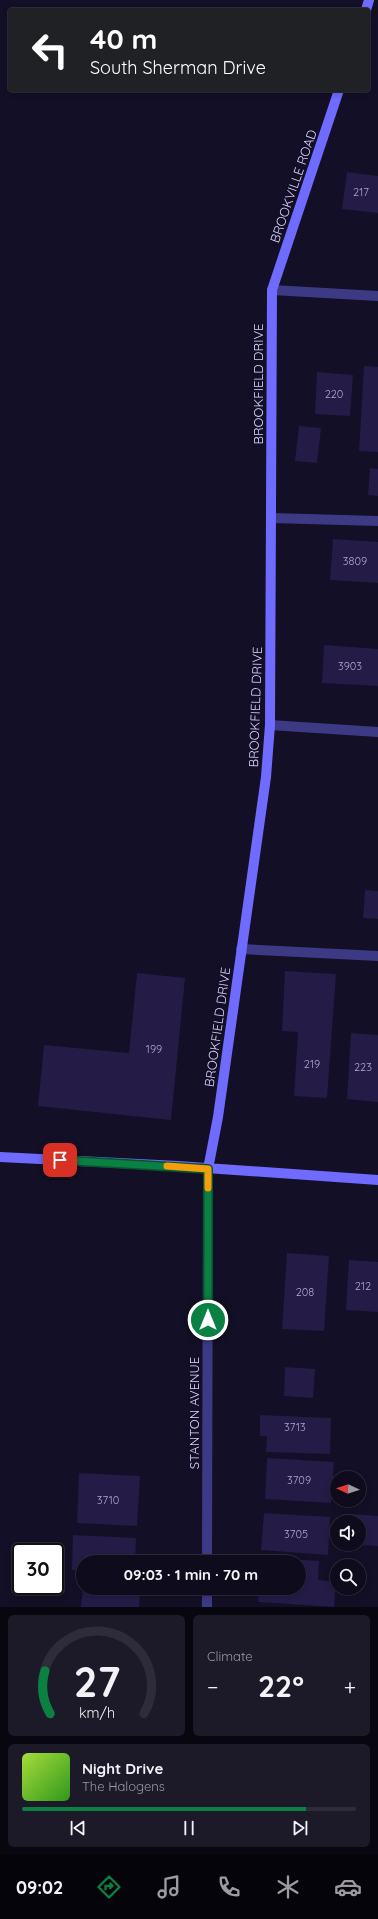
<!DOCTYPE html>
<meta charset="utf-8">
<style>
body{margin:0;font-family:Quicksand,sans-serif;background:#1c1929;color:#f1f3f6;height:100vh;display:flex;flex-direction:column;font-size:15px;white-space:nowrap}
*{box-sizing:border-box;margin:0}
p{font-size:13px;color:#9b9ba3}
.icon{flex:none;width:22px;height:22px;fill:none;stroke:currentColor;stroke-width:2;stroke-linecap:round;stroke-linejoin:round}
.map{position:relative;height:1607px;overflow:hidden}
.panel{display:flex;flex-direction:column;gap:8px;padding:8px;background:#08060f;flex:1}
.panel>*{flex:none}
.banner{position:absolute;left:8px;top:8px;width:362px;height:84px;border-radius:4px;box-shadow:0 2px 6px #0003,0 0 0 1px #2e2b3b;background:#202124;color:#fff;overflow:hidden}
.needle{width:26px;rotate:274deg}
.controls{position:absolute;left:330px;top:1471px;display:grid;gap:8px}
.controls a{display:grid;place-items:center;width:36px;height:36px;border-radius:50%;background:#0e0b1c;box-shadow:0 2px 6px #0003,0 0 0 1px #2e2b3b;font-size:20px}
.speed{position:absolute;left:12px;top:1543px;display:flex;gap:8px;font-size:20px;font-weight:700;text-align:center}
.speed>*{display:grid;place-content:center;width:52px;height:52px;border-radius:50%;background:#0e0b1c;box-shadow:0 2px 6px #0003,0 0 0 1px #2e2b3b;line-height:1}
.speed .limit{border:2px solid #111;border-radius:6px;background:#fff;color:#111}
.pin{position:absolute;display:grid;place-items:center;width:34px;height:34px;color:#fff;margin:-17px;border-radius:8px;box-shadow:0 2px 6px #0006}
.me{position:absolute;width:44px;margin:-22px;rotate:0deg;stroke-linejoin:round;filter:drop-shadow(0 0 3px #0008)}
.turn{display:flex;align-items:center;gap:14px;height:84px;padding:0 16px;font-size:18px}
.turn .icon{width:52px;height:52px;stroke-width:2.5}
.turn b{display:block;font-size:28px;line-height:34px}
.big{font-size:30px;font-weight:700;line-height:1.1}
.panel .card{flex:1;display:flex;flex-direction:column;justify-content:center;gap:6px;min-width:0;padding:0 14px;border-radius:6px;background:#1c1929}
.panel .dial{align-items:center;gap:0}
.dial svg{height:104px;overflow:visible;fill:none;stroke:#2e2b3b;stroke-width:7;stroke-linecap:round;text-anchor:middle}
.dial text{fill:#f1f3f6;stroke:none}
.song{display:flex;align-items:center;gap:12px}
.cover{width:48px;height:48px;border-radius:6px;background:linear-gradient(135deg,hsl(80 70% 55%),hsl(110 70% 35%))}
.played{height:4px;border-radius:2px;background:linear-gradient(90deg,#0b8043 85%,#2e2b3b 85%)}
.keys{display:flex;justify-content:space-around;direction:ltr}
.heat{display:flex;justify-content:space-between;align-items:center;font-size:22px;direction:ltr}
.panel .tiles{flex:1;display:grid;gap:8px;grid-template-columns:1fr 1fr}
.card:last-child{grid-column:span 2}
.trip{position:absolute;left:76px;top:1555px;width:230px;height:40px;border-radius:20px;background:#0e0b1c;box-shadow:0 2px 6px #0003,0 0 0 1px #2e2b3b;font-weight:700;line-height:40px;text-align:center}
.tab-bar{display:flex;height:64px;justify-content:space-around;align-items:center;background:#06040b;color:#9b9ba3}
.tab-bar .icon{width:28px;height:28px}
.tab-bar .selected{color:#0b8043}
.tab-bar b{font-size:18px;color:#f1f3f6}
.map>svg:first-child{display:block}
.building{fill:#241b47}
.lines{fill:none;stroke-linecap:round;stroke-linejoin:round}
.lane{stroke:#3d3a85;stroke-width:10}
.street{stroke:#3d3a85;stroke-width:10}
.secondary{stroke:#6f6bff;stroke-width:10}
.route-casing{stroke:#07532c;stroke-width:10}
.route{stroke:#0b8043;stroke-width:7}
.slow{stroke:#f59e0b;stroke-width:7}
.labels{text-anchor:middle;stroke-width:4;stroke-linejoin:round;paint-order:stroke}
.number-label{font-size:11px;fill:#aca6d1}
.street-label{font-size:13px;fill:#d9d4ff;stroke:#130f26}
</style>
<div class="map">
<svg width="378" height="1607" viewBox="0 0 378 1607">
<rect width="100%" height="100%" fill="#130f26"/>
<path class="building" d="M347 172 378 176V213L342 209Z
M364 366 378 367V452L359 451Z
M317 372 353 375 350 416 315 414Z
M299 426 321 428 317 463 295 461Z
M370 468 378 469V496L368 495Z
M333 539 378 542V583L330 580Z
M324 645 378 649V686L322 683Z
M365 890 378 891V919L363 918Z
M285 971 336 974 327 1098 294 1096 298 1032 282 1031Z
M137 973 185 978 171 1120 38 1106 44 1045 129 1053Z
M351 1033 378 1035V1102L347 1099Z
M287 1253 329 1256 324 1331 282 1329Z
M349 1260 378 1262V1312L346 1310Z
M285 1367 315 1369 313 1398 284 1396Z
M260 1415 331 1418 330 1454 266 1452 267 1436H260Z
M267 1458 334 1462 331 1503 265 1499Z
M79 1473 140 1476 137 1526 77 1523Z
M264 1513 330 1517 328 1555 261 1550Z
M350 1514 378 1516V1546L359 1545V1522H350Z
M73 1535 136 1538 135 1562H83V1571L72 1570Z
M261 1557 319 1561 318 1580 336 1582 334 1607 258 1602 259 1588H299V1562H261Z
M83 1588H140L139 1607H81Z"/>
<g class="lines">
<path class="lane" d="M271 518 378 521
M241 949 378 956"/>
<path class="street" d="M272 290 378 296
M270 725 378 732
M207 1562 208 1169
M207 1607V1588"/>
<path class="secondary" d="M366 10 369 0
M0 1157 178 1166 378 1180
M208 1169 218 1117 266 777 270 725 272 290 339 90"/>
</g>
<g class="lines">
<defs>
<path id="route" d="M60 1160 208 1169V1320"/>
</defs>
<use href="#route" class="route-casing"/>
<use href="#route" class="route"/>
<path class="slow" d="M167 1166 208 1169V1188"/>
</g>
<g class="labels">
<g class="number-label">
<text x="361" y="196">217</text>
<text x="334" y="398">220</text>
<text x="355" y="565">3809</text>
<text x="350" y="670">3903</text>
<text x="154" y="1053">199</text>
<text x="312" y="1068">219</text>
<text x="363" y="1071">223</text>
<text x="363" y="1290">212</text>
<text x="305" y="1296">208</text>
<text x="295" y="1431">3713</text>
<text x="299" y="1484">3709</text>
<text x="108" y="1504">3710</text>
<text x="296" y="1538">3705</text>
</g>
<g class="street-label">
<text transform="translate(293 186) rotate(-71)" y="5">BROOKVILLE ROAD</text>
<text transform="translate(258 384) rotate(-90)" y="5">BROOKFIELD DRIVE</text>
<text transform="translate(255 707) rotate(-88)" y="5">BROOKFIELD DRIVE</text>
<text transform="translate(217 1027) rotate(-82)" y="5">BROOKFIELD DRIVE</text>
<text transform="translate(194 1413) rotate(-90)" y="5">STANTON AVENUE</text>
</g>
</g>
</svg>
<div class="controls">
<a><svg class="needle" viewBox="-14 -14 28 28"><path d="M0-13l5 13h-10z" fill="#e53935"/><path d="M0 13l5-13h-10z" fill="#9b9ba3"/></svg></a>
<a><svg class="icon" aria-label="sound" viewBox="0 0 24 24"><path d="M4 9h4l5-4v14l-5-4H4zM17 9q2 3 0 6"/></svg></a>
<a><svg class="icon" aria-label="search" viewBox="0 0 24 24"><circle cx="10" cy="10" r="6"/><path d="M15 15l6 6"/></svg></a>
</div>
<div class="speed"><div class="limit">30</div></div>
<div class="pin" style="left:60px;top:1160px;background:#d93025"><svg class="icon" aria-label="arrive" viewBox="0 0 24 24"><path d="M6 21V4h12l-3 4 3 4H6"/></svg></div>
<svg class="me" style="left:208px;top:1320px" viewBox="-20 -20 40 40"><circle r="17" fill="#0b8043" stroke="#fff" stroke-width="3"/><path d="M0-11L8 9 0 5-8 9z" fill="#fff"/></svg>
<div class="trip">09:03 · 1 min · 70 m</div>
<div class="banner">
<div class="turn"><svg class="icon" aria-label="left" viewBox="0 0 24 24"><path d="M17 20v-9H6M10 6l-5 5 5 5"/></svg><div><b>40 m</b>South Sherman Drive</div></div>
</div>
</div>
<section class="panel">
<div class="tiles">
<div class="card dial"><svg viewBox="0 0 100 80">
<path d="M14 69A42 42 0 1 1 86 69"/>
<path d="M14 69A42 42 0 0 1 10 36" stroke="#0b8043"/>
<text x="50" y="56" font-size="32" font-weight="700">27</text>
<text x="50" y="72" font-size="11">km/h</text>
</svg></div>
<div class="card"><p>Climate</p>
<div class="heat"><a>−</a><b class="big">22°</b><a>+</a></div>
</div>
<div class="card">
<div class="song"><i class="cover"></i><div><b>Night Drive</b><p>The Halogens</p></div></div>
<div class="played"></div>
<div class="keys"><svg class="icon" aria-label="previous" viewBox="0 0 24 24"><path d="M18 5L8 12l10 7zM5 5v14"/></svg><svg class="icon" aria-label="pause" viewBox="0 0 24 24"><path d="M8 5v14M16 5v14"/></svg><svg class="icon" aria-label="next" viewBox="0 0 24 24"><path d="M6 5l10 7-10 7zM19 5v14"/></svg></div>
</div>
</div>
</section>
<nav class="tab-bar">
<b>09:02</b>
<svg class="icon selected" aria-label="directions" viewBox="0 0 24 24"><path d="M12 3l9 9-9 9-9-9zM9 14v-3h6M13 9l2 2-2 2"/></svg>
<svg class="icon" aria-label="music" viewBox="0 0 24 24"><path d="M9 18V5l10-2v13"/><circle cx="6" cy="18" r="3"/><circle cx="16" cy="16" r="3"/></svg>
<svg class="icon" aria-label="phone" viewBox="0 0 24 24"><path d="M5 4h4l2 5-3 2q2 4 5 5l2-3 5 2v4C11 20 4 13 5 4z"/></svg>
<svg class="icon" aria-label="climate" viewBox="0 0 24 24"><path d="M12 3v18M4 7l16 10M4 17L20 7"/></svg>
<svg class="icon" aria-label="car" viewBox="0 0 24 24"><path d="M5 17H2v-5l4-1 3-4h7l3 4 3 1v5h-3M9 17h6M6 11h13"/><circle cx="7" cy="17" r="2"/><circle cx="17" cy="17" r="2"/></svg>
</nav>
